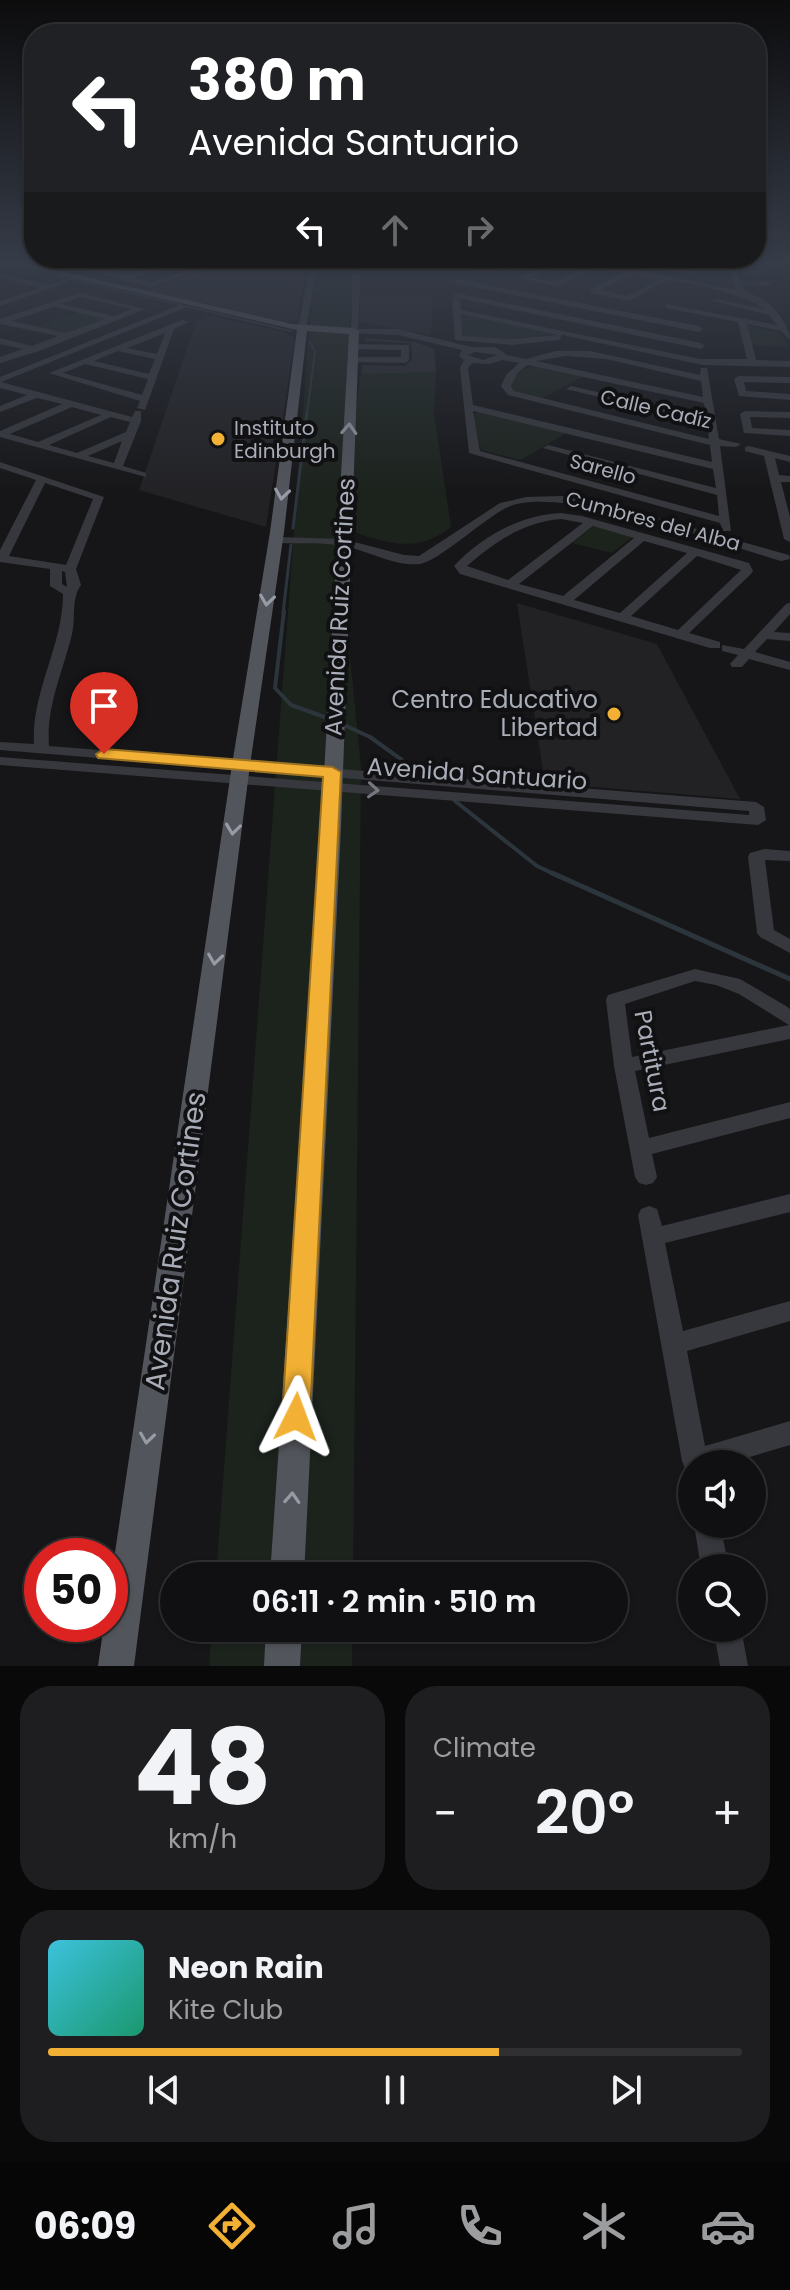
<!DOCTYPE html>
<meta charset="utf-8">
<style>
body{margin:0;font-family:Poppins,sans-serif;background:#1e1e20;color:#f1f3f6;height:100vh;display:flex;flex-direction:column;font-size:30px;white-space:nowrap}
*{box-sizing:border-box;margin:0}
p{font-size:26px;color:#9c9d9f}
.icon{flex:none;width:44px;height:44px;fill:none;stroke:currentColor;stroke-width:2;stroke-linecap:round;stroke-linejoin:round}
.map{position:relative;height:1666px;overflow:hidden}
.drawer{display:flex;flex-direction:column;gap:20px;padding:20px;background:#09090a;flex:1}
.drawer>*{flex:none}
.hud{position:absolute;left:24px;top:24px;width:742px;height:244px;border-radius:32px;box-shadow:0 2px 6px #0004,0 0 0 2px #303032;background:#202124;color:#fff;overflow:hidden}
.buttons{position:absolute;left:678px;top:1450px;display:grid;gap:16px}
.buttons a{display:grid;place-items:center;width:88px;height:88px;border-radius:50%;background:#101012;box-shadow:0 2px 6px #0004,0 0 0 2px #303032;font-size:40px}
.speed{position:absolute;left:24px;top:1538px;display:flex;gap:16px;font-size:40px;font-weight:700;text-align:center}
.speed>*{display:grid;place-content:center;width:104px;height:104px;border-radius:50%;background:#101012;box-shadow:0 2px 6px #0004,0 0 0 2px #303032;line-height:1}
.speed .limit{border:12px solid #d22;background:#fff;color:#111}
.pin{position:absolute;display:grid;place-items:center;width:68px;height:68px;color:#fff;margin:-82px -34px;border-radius:50% 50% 50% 0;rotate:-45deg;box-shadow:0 0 8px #0007}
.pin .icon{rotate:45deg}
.me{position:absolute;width:88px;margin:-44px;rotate:3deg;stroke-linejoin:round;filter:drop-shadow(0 0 6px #0008)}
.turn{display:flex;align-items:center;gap:28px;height:168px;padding:0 32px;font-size:36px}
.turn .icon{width:104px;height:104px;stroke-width:2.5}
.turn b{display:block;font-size:56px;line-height:68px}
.lanes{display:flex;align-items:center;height:76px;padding:0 32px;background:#0003;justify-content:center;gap:40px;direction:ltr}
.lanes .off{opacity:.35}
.big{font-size:60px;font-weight:600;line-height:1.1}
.drawer .tile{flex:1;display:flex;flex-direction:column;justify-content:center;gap:12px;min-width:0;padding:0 28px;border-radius:32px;background:#1e1e20}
.drawer .dial{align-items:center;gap:0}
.dial b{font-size:104px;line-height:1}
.song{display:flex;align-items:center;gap:24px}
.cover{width:96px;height:96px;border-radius:12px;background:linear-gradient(135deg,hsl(190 70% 55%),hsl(160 70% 35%))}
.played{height:8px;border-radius:4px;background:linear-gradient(90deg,#f2b134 65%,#303032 65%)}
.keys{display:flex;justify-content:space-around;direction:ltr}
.heat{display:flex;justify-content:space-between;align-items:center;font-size:44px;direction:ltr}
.drawer .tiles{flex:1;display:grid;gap:20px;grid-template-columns:1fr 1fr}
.tile:last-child{grid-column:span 2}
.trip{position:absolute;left:160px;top:1562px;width:468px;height:80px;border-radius:40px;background:#101012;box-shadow:0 2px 6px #0004,0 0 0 2px #303032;font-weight:600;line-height:80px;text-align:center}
.dock{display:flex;height:128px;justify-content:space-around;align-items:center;background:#060607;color:#9c9d9f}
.dock .icon{width:56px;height:56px}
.dock .active{color:#f2b134}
.dock b{font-size:36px;color:#f1f3f6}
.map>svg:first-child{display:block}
.built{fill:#222225}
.green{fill:#1c231d}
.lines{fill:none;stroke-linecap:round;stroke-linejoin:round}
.stream-far3{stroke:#2c353c;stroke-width:2}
.stream-far2{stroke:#2c353c;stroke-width:3}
.stream-far1{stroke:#2c353c;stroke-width:4}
.stream{stroke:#2c353c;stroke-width:5}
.building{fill:#29292c}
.minor{fill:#37383d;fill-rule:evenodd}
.major{fill:#53555c;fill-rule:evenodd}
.oneway{stroke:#979ba6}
.oneway2{stroke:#757881}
.route{fill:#f2b134;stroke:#9d7322;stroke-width:2}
.poi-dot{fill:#f2b134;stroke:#111113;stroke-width:3}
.labels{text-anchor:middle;stroke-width:8;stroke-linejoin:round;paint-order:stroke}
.far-street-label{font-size:20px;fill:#a8adb8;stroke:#111113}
.far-poi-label{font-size:20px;fill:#a8adb8;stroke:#111113;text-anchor:start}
.street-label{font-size:24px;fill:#a8adb8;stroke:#111113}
.poi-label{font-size:24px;fill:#a8adb8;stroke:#111113;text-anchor:end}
.near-street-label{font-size:28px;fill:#a8adb8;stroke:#111113}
</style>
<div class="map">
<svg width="790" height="1666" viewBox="0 0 790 1666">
<rect width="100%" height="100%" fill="#161618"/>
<path class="built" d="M216 262H307L297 321 278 323 146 291 214 266Z
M361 294H433L431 335 359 322Z
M211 316 283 332 295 339 266 527 139 490 196 322Z
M517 603 657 644 740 799 545 783Z"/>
<path class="green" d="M318 262H353L339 524 361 374 436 372 434 413 451 527C424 547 405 547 373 538 365 536 357 534 350 528L338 538 361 767 353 1576H216L309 331Z
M82 311 116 319 68 337 33 328Z
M467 315 553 333 555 334 512 341 465 338 461 336 460 316Z
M745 325 780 333 789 347 748 345Z
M533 366 581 376 582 377 543 398 513 391 510 381 519 371Z
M478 412 564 432 565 434 521 460 481 450 473 414Z
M594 526 634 536 612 553 572 543Z
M212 1628H352V1666H209Z"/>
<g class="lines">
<path class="stream-far3" d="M0 262 36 271
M54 275 291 331
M307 414 315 352 310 342"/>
<path class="stream-far2" d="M293 528 307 412
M283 613 291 545"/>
<path class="stream-far1" d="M284 611 275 688 291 705 330 719
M342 724 370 737 423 775
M455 801 537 866 556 875"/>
<path class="stream" d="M552 873 790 979"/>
</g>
<path class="building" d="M365 338 415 342 434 349 436 372 361 374 362 365 405 366 412 360 411 343 365 341Z"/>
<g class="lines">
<path class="minor" d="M57 262 100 270 126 262H135L108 272C134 278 154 262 180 262L133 278 151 283 206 263 213 265 151 287Z
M310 262H318L306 329 302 332 298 329Z
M353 262H382L361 266 358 329H398L471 347H495L507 355 526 359 556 351H590L700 375 701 368H707L719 439 741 444 736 447 720 446 731 531H723L720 523 469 453 460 368 464 360 459 356 462 350 398 335 351 333ZM475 352 497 355 483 360 468 355ZM566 356 606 359 701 381 703 397 536 361ZM503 360 519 363 506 375 501 386 508 395 710 445 712 462 473 405 468 368 472 363 489 364ZM528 365 704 403 706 417 571 386 566 389 707 423 709 439 514 391 511 386 518 372ZM473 411 713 469 716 488 548 445 543 448 717 495 719 516 480 451Z
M453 262 487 269 505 262H514L488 273 450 266Z
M554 262H563L531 277 555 282 588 266 575 262H598L736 290 728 262H734L736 269 763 270 760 274 737 273 739 281 772 282 769 286 741 285C747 295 755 294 764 300 775 307 790 327 790 340L781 331 747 324 756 360 790 361V367L703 365 562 335 559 340 512 345 455 340 452 300 456 298 460 300 461 310 700 359H747L738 322 666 308V304L777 325 769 315 712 301 716 299 764 309C755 298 682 279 668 281 655 283 640 297 628 301L591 293V289L624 273 596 268 556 286 519 278ZM632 274 659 280 627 296 601 290ZM461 314 558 335 512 339 462 336Z
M660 265 694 271 698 273 694 275 657 269Z
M0 274 48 285 65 280 69 282 0 306V301L40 288 0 278Z
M457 279 699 326 703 329 699 332 454 283Z
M80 293 145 309 39 351 0 363V357L23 349 0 344V338L32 346 58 336 0 324V319ZM80 297 132 309 114 316 61 304ZM53 307H55L105 319 66 333 12 321Z
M456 293 701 343 705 346 701 349 453 297Z
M180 305 187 307 1 382 132 417 135 411H141V421L123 466 146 473V477L0 437V431L62 404 37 398 0 412V406L27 395 0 388V377ZM72 407 101 415 38 442 10 434ZM111 417 130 422 126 432 77 453 49 445ZM122 441 114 463 88 456Z
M182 320 189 322 174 329 145 410 137 408 140 401 49 373ZM165 333 157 354 127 348ZM118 351 155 359 149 374 94 361ZM85 364 148 379 142 395 63 373Z
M354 344 409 345V360L405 363 350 362V358L353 357H401V350L351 349 350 347Z
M739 376 790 377V383L744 382 746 391 790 394V400L739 396 734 379Z
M745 411 790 412V418L750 417 752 428 790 430V436L744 433 740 414Z
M749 446 790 456V462L775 458 779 475 790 476V482H781L790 517V542L784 539 764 456 745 451V447Z
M0 462 104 497 76 569 81 585C71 598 76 618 72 634 63 672 46 706 49 746L756 802 764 807 766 820 758 825 0 765V757L749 815V811L0 750V742L34 744C31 692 63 646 63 594L50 586V569L0 562V550L36 480 0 468ZM45 483 93 499 66 565 9 556ZM62 571 65 572 67 587 62 584Z
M562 496 604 503 789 555 790 559 781 561C722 544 561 484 508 507 486 517 439 561 420 564 394 567 368 550 343 546 322 542 298 544 276 543L270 540 276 537 343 539 404 555 419 556 500 503 526 497Z
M561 513 582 516 749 563 753 571 751 574 689 633 720 642V648H710L460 574 454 566C482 536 520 515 561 513ZM561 519 583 523 508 580 467 566C495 542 523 522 561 519ZM593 526 634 538 563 596 519 584ZM644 541 687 553 620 613 574 600ZM697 556 741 570 678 630 631 616Z
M790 603V614L774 632 790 633V641L767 639 755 652 790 662V670L749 659 742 667H732L730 664 738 655 722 651V645L744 649 786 604Z
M764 849 790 851V861L765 860 774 930 790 939V953L760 937 757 933 748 857 750 853Z
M695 969 740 979 786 1006 790 1009V1039L635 1071 649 1138 790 1102V1118L652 1154 657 1177 653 1183 646 1185 639 1183 635 1177 614 1066 606 1000 608 995ZM695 981 716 985 739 994 789 1025 632 1057 625 1004Z
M790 1194V1212L665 1243 683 1331 790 1301V1321L687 1351 705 1446 790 1421V1445L726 1464H692V1475L687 1473 682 1461 638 1215 641 1209 649 1206 657 1209 662 1226Z
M694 1524H720L729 1568H701Z
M713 1628H741L748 1666H720Z"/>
<path class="major" d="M5 262H20L292 324 354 328 359 331 341 827 304 1576H270L321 827 349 334 307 331 284 532 250 765 134 1666H98L104 1624H110V1586L232 765 270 532 297 330Z
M266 1628H302L300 1666H264Z"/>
</g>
<defs><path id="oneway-chevron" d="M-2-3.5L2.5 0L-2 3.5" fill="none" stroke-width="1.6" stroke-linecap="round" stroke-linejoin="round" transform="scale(2)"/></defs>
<g class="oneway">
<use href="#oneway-chevron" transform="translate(349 429) rotate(-87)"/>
<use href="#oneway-chevron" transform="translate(282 494) rotate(98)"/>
<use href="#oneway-chevron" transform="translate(267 600) rotate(98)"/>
<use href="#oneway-chevron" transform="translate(233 829) rotate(97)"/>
<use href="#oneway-chevron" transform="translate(215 959) rotate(98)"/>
<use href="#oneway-chevron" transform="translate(147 1438) rotate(98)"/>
<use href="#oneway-chevron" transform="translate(292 1498) rotate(-87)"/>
</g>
<use class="oneway2" href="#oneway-chevron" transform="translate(373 790) rotate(4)"/>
<linearGradient id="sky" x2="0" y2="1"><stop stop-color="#0c0c0d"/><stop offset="0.53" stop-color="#363c48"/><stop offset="1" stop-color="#363c48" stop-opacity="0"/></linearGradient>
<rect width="790" height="495" fill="url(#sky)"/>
<path class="route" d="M104 749 332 767 341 772 310 1417 306 1426 296 1430 286 1426 282 1417 323 777 98 758 96 754Z"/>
<g class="poi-dot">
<circle cx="218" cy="439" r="8"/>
<circle cx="614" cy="714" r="8"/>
</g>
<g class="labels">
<g class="far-street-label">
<text transform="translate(656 409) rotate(13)" y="7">Calle Cadíz</text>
<text transform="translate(603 469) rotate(15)" y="7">Sarello</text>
<text transform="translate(653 521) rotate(15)" y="7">Cumbres del Alba</text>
</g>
<g class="far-poi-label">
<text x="234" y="435">Instituto<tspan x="234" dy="23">Edinburgh</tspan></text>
</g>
<g class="street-label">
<text transform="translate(340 607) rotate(-87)" y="8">Avenida Ruiz Cortines</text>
<text transform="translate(477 774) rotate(4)" y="8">Avenida Santuario</text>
<text transform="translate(652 1061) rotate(79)" y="8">Partitura</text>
</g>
<g class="poi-label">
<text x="598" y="708">Centro Educativo<tspan x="598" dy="28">Libertad</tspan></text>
</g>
<g class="near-street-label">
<text transform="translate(175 1241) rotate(-82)" y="10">Avenida Ruiz Cortines</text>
</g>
</g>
</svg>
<div class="buttons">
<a><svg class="icon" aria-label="sound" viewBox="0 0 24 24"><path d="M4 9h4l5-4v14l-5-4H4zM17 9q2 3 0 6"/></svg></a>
<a><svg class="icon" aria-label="search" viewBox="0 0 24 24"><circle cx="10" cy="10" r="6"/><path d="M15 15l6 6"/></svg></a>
</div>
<div class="speed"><div class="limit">50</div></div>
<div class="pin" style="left:104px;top:754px;background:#d93025"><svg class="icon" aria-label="arrive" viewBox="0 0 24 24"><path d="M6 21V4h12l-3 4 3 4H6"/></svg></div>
<svg class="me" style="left:296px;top:1417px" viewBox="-20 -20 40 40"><path d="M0-17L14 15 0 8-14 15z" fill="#f2b134" stroke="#fff" stroke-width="4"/></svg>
<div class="trip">06:11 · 2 min · 510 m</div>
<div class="hud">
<div class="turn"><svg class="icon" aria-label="left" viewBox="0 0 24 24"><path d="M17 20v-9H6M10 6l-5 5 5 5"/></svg><div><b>380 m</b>Avenida Santuario</div></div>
<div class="lanes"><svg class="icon" aria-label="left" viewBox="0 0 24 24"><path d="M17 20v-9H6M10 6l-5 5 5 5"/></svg><svg class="icon off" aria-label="ahead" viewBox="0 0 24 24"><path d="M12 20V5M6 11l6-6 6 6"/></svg><svg class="icon off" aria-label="right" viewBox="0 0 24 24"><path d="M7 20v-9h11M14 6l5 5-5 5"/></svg></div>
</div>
</div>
<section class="drawer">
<div class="tiles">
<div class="tile dial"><b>48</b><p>km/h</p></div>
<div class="tile"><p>Climate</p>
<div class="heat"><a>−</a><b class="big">20°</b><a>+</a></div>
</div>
<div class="tile">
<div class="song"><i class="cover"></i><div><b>Neon Rain</b><p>Kite Club</p></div></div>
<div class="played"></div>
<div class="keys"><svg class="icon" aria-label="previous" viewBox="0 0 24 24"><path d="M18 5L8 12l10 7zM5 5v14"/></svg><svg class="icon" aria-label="pause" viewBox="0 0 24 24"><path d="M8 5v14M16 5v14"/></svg><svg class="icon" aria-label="next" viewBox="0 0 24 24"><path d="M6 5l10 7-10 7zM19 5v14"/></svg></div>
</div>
</div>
</section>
<nav class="dock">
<b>06:09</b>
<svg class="icon active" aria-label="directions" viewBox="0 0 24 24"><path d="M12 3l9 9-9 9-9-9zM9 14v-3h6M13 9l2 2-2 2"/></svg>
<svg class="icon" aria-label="music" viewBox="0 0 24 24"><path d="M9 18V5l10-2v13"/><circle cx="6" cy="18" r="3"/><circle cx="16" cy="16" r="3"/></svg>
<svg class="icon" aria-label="phone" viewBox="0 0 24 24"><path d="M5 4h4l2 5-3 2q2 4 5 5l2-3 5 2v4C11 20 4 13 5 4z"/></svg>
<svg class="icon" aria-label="climate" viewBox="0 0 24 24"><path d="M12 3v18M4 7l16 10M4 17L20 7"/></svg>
<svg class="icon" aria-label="car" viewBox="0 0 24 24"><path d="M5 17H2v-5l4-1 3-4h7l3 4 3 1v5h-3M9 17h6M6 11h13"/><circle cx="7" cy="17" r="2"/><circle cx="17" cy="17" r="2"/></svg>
</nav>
